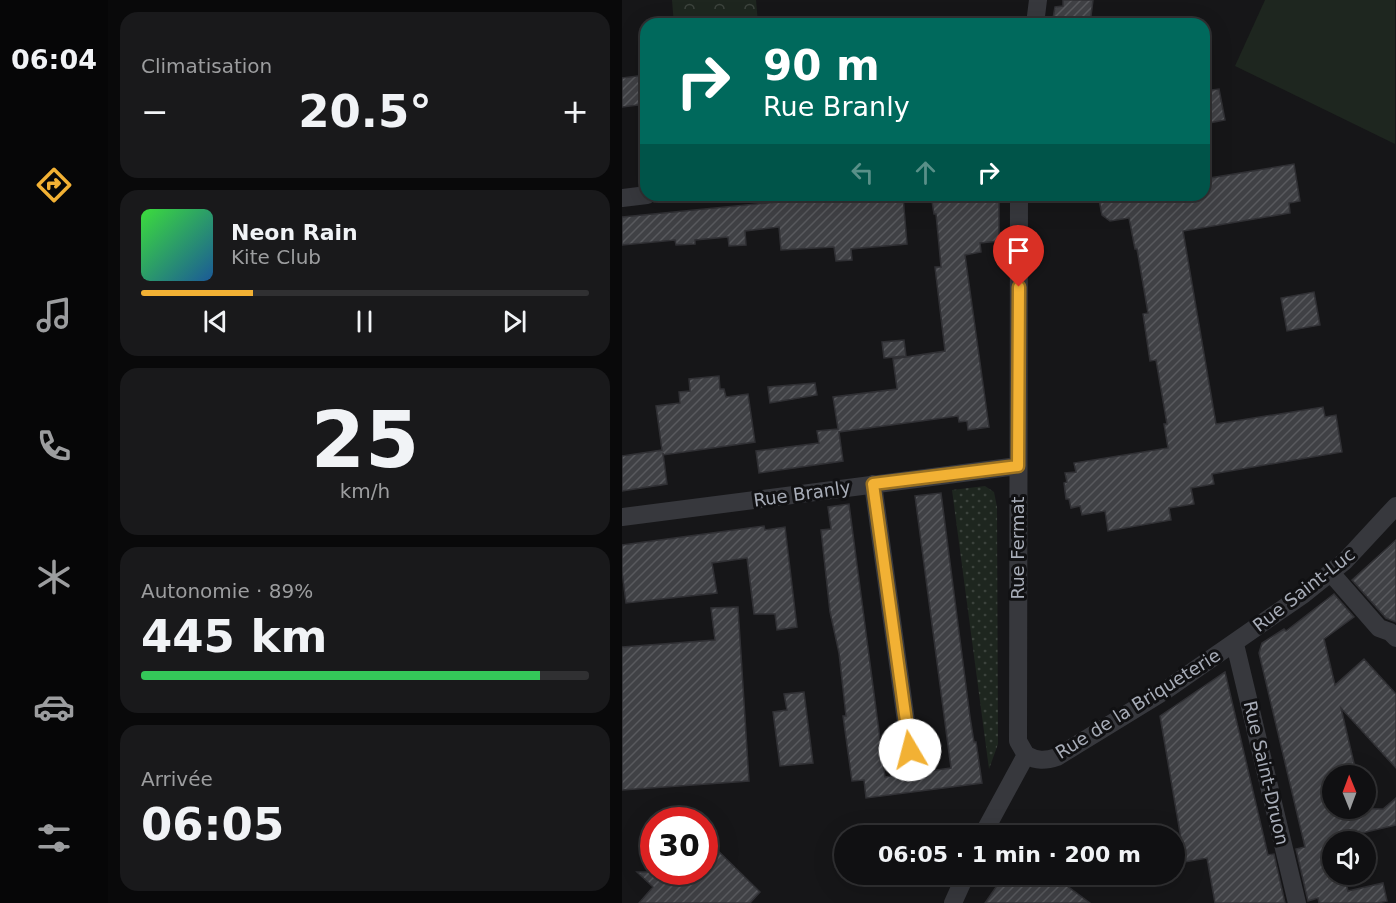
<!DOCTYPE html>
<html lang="fr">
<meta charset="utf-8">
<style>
body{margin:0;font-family:"DejaVu Sans",sans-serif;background:#19191b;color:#f1f3f6;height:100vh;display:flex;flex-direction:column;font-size:22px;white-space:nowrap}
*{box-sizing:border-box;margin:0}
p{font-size:20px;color:#9c9d9f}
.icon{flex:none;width:33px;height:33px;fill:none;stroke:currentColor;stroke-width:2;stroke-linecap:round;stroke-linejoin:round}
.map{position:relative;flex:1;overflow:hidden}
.drawer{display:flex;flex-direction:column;gap:12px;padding:12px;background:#09090a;width:514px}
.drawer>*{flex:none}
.guide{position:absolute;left:18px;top:18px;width:570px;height:183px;border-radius:18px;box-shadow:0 6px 24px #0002,0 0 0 2px #303032;background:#00695c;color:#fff;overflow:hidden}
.needle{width:39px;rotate:359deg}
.buttons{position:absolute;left:700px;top:765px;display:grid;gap:12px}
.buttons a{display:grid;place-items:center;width:54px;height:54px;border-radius:50%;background:#101012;box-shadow:0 6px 24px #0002,0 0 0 2px #303032;font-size:30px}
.speed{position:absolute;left:18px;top:807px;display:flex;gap:12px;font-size:30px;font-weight:700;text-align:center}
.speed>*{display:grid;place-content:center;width:78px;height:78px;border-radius:50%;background:#101012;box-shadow:0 6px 24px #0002,0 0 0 2px #303032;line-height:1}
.speed .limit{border:9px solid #d22;background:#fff;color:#111}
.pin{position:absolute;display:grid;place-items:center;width:51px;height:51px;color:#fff;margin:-62px -26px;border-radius:50% 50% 50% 0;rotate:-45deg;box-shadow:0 0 6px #0007}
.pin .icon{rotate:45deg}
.me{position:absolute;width:66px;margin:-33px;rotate:352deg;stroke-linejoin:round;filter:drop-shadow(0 0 4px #0008)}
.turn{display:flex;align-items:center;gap:21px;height:126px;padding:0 24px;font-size:27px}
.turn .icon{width:78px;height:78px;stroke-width:2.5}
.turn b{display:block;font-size:42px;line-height:51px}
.lanes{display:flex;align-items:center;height:57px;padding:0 24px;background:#0003;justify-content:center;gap:30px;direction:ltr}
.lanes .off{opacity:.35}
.big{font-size:45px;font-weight:700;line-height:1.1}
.drawer .tile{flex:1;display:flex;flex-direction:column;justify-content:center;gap:9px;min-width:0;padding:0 21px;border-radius:18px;background:#19191b}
.drawer .dial{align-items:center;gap:0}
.dial b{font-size:78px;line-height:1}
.song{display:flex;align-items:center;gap:18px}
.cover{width:72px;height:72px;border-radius:9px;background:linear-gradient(135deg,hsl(120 70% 55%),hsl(210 70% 35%))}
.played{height:6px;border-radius:3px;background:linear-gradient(90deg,#f2b134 25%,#303032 25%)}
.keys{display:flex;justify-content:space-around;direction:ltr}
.heat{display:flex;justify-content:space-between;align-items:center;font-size:33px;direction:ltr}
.charge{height:9px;border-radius:4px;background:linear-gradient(90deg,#34c759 89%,#303032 0)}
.trip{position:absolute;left:212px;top:825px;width:351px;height:60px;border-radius:30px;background:#101012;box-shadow:0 6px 24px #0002,0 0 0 2px #303032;font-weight:700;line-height:60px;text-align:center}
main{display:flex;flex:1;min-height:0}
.tabs{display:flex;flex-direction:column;width:108px;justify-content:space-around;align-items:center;background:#060607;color:#9c9d9f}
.tabs .icon{width:42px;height:42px}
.tabs .active{color:#f2b134}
.tabs b{font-size:27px;color:#f1f3f6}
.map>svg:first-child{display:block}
.grass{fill:url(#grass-dots)}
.park{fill:url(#park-crowns)}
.garden{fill:#1e261f}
.building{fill:url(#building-hatch);stroke:#303034;stroke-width:1.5}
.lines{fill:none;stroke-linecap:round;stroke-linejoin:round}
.street{stroke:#37383d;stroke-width:18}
.route-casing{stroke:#9d7322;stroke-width:15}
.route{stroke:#f2b134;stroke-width:10}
.labels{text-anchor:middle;stroke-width:6;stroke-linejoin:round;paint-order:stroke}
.street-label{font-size:18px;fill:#a8adb8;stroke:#111113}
</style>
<main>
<nav class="tabs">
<b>06:04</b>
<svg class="icon active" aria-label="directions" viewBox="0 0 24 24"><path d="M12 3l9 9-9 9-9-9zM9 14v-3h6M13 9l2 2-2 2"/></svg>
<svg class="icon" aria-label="music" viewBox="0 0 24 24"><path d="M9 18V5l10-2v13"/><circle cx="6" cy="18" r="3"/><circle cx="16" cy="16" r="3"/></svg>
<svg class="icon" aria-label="phone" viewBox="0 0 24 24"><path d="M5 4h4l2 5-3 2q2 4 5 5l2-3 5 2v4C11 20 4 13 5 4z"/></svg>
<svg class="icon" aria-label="climate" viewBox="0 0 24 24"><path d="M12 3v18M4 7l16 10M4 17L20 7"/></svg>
<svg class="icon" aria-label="car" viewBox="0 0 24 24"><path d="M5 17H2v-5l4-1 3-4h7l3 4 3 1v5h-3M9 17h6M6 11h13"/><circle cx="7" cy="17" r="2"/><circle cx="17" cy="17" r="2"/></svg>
<svg class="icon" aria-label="filters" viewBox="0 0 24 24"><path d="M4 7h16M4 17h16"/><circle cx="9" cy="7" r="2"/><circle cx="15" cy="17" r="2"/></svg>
</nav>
<section class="drawer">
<div class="tile"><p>Climatisation</p>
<div class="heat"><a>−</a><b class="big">20.5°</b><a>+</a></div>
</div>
<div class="tile">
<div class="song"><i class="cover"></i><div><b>Neon Rain</b><p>Kite Club</p></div></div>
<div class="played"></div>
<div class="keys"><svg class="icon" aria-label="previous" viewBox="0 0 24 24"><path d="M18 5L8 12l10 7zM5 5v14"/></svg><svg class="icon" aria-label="pause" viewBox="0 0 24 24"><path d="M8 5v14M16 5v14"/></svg><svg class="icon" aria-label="next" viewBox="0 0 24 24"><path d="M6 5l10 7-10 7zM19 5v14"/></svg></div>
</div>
<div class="tile dial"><b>25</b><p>km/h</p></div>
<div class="tile"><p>Autonomie · 89%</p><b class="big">445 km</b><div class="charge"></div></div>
<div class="tile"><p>Arrivée</p><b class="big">06:05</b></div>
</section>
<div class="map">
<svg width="774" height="903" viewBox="0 0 774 903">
<defs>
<pattern id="grass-dots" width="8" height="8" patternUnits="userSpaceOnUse" patternTransform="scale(1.5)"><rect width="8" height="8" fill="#1e261f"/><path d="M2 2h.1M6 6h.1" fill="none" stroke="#3c433d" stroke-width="1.8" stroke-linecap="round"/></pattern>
<pattern id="park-crowns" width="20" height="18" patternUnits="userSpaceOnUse" patternTransform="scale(1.5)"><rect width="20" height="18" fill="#1e261f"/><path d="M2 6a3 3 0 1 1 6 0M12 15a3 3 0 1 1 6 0" fill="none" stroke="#3c433d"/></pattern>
<pattern id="building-hatch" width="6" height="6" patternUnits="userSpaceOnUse" patternTransform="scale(1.5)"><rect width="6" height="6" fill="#404145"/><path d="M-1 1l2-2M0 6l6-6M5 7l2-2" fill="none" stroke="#595a5e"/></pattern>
</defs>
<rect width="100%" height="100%" fill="#161618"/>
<path class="grass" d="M363 486 372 492 375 507 376 744 367 769 330 490Z"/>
<path class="park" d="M50 0H134L136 24H52Z"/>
<path class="garden" d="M643 0H773V144L613 66Z"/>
<path class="building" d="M441 0H471L468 24H430L433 7 441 6Z
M23 75 24 104 0 107V78Z
M597 89 603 120 582 124V91Z
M672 164 678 201 667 203 668 213 561 231 594 424 701 407 703 417 714 415 720 452 590 474 592 484 569 488 572 504 547 508 549 520 486 531 483 511 460 515 458 506 449 508 447 499H444L442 483 445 482 443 473 454 472 452 463 546 448 542 424H545L534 360 528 361 521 314 526 313 515 249H513L507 218 488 221 480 215 476 195H582V179Z
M227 195H261L265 197 281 196 285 244 229 249 230 260 214 261 212 247 159 250 157 227 123 231 124 245 107 246 106 237 73 240V244L54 245 53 240 0 245V217Z
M309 195H377V241L358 243 359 252 343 255 367 427 346 430 345 421 337 422 336 416 217 432 221 461 137 473 134 451 197 443 195 431 216 429 211 397 275 389 271 359 323 351 313 267H319L317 245 314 214H312Z
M692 292 698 325 665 331 659 298Z
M282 340 284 356 262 358 260 342Z
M97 376 98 389H102L104 397 126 394 133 442 41 455V453L45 484 0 491V456L40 450 34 406 58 403 57 392 68 391 67 379Z
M193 383 195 395 148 403 146 387Z
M319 493 348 717 352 742H354L360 783 244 798 242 780 230 781 221 716H224L217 653 208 612 199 530 209 529 206 507 227 504 263 777 329 768 293 496Z
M142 526 143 530 163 527 175 627 155 630 153 614H132L125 558 90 563 95 593 4 603 0 571V545Z
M774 540V622L764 618 730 580Z
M712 594 732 617 702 639 713 685 742 659 774 694V768L719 708 735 776H705L711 808 761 809 774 798V825L714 839V842H711V874H722L726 891 761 883 765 901 756 903H697L696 898 686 901 674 849 683 847 637 653 640 643 662 629 664 631Z
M116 607 127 781 0 790V647L93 640 89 608Z
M603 672 646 855 652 854 663 903H593L585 858 563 862 538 716Z
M182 692 191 763 158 766 151 712 165 710 162 694Z
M82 837 138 892 128 903H17L31 887 15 872H82Z
M383 874H429L468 903H363Z"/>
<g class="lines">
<path class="street" d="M413 24 416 0
M397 195 396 741 404 755
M0 198 25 195
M251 484 288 750
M0 517 396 466
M709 573 757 628 768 632 774 638
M613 644 675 903
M404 755C415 761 423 761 435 757L544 690 682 594 723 561 774 506
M360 836 404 755
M331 903 344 874"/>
</g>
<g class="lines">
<defs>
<path id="route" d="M288 750 251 484 396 466 397 287"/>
</defs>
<use href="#route" class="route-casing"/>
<use href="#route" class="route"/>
</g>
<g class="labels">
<g class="street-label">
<text transform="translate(180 494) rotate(-8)" y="6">Rue Branly</text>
<text transform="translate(396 548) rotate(-90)" y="6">Rue Fermat</text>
<text transform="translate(682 590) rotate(-38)" y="6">Rue Saint-Luc</text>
<text transform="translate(516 704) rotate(-32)" y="6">Rue de la Briqueterie</text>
<text transform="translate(644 773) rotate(77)" y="6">Rue Saint-Druon</text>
</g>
</g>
</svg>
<div class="buttons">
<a><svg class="needle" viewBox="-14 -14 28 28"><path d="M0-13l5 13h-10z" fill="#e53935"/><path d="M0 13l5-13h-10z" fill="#9c9d9f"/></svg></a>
<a><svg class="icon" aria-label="sound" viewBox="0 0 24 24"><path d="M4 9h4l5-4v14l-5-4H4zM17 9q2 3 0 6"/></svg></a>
</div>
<div class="speed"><div class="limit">30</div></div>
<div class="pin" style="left:397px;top:287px;background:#d93025"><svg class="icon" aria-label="arrive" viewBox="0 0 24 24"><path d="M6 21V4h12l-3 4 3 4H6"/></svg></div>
<svg class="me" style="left:288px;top:750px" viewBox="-20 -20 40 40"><circle r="19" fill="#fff"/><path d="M0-13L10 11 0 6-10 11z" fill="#f2b134"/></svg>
<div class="trip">06:05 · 1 min · 200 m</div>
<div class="guide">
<div class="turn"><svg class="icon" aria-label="right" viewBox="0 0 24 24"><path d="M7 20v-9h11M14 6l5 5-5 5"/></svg><div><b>90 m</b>Rue Branly</div></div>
<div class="lanes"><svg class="icon off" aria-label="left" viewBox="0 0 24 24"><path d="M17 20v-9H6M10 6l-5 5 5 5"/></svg><svg class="icon off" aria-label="ahead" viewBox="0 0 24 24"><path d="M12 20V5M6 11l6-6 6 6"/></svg><svg class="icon" aria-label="right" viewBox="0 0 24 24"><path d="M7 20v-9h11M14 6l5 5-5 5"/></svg></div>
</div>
</div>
</main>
